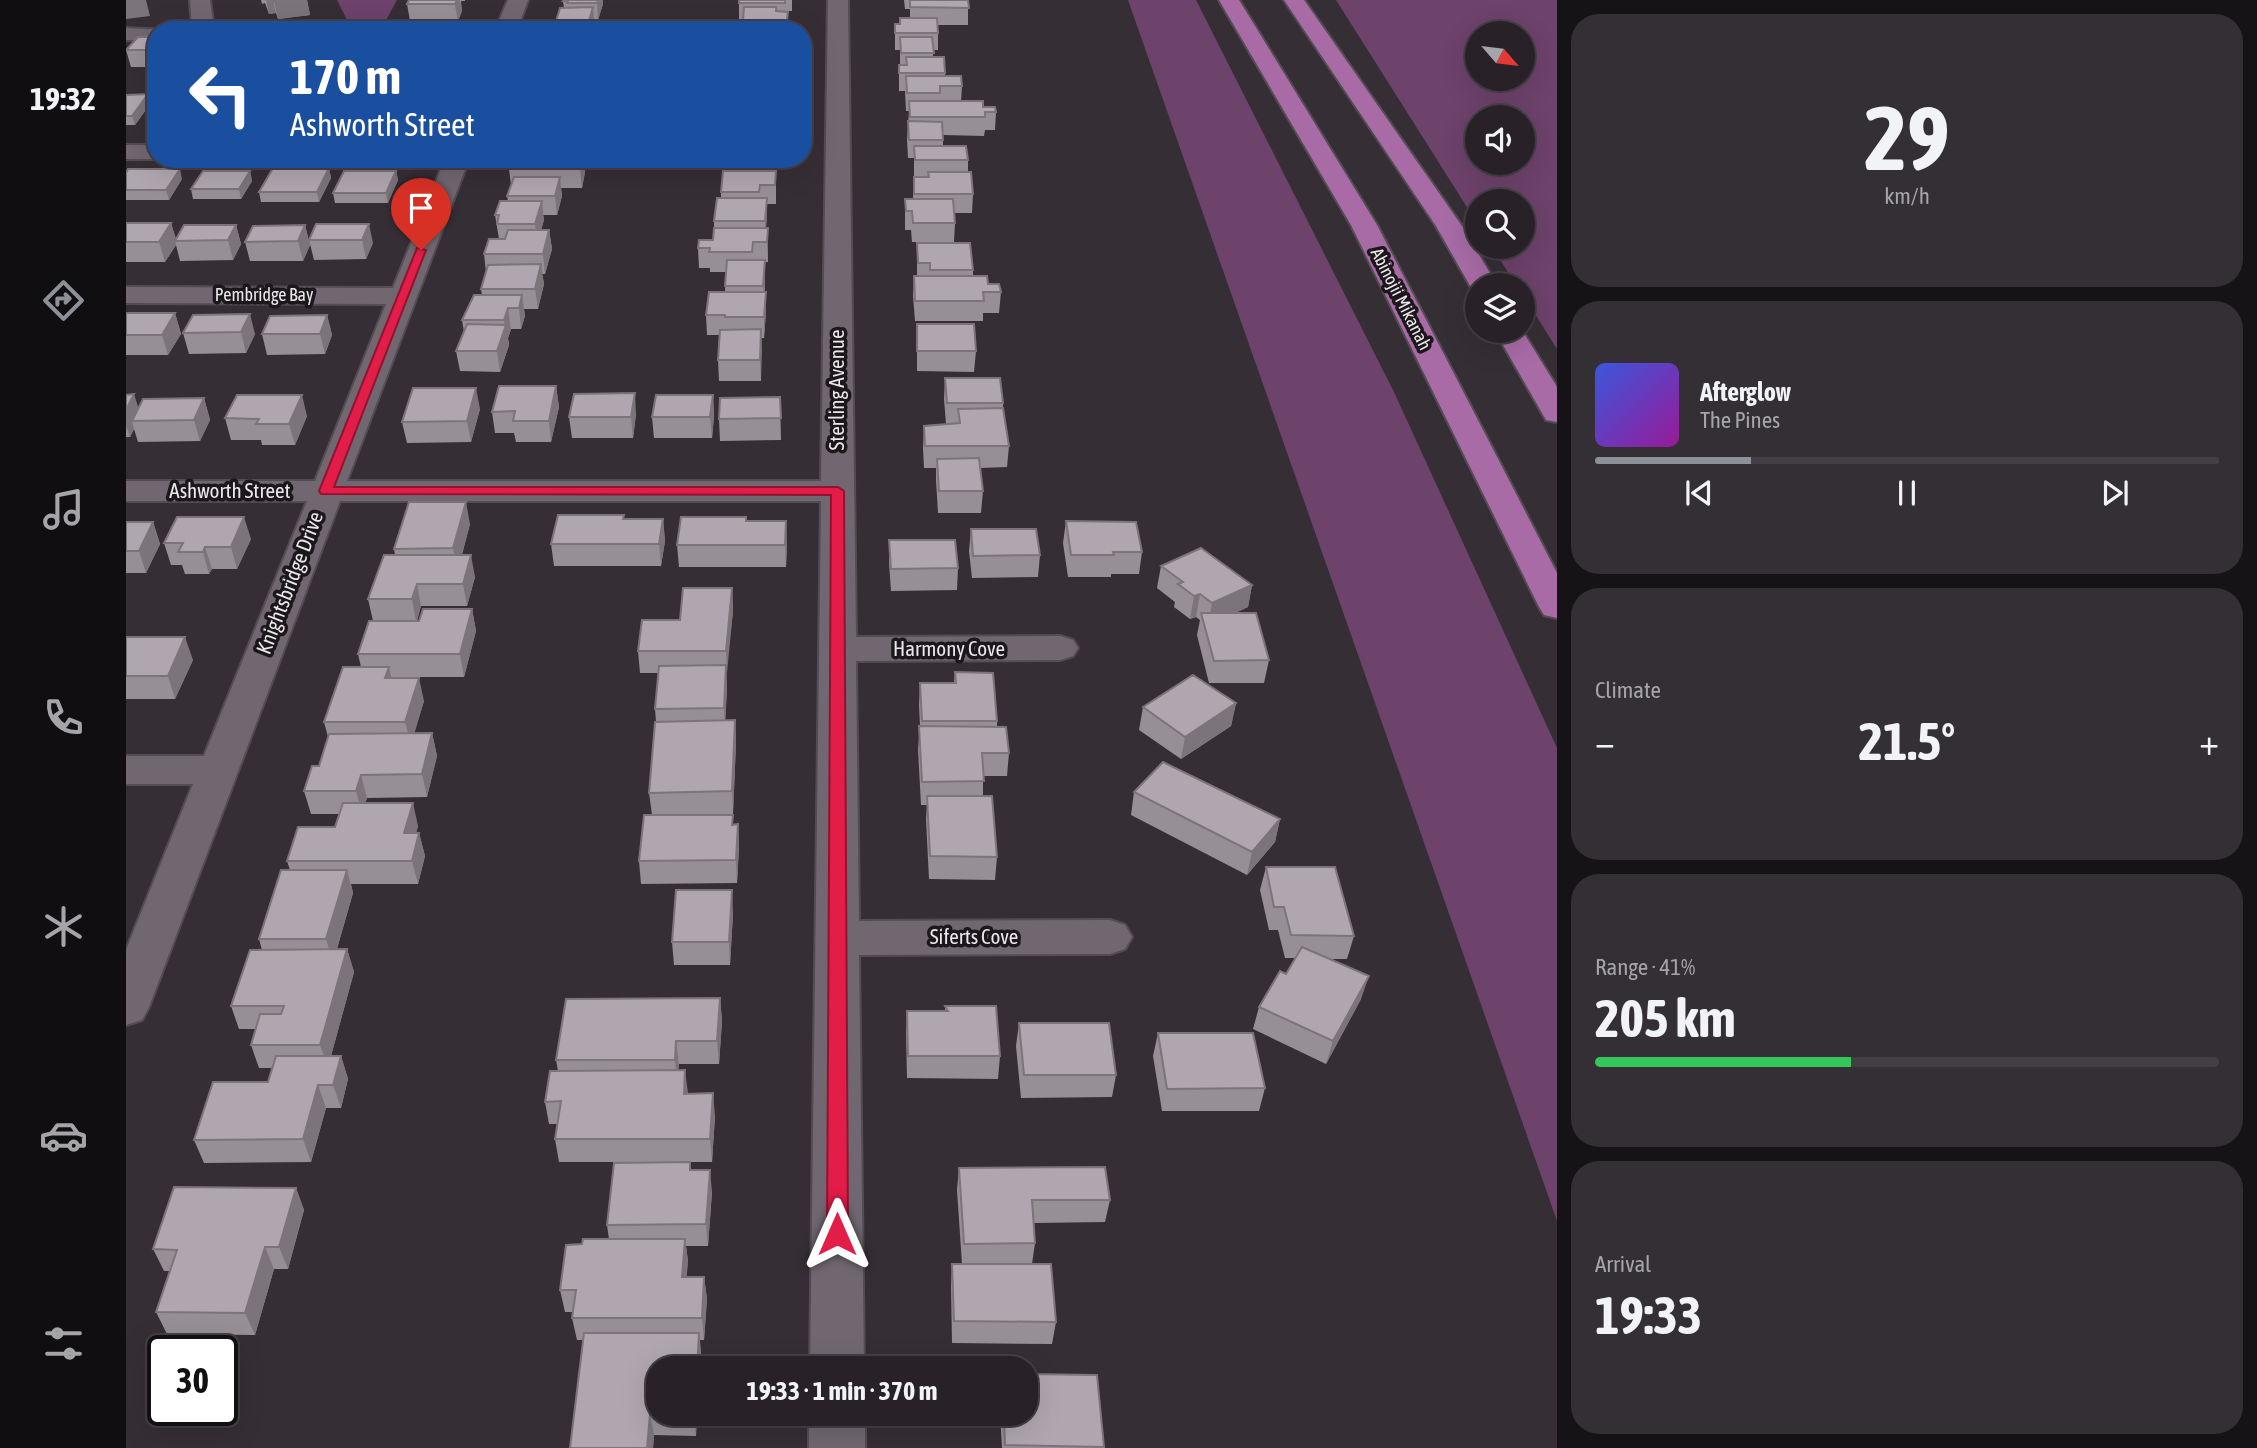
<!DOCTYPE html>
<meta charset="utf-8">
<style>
body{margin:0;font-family:"Asap Condensed",sans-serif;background:#342f34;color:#f1f3f6;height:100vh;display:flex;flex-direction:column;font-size:26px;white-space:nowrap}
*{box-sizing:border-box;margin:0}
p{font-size:23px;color:#a5a4a8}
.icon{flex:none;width:38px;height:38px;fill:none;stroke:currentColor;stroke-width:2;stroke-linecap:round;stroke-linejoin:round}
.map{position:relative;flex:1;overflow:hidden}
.details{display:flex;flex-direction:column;gap:14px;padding:14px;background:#161316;width:700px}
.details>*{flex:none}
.guide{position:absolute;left:21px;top:21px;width:665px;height:147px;border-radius:28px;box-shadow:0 7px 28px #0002,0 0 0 2px #443f45;background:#1a4fa0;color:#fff;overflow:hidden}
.needle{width:46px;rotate:118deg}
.tools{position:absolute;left:1339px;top:21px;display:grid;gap:14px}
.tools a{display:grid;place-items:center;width:70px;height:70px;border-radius:50%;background:#282228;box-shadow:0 7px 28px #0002,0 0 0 2px #443f45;font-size:35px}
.speed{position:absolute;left:21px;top:1335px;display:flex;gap:14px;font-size:35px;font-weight:700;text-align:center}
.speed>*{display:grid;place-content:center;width:91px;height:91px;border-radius:50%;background:#282228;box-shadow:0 7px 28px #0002,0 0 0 2px #443f45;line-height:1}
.speed .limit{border:4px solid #111;border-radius:10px;background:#fff;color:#111}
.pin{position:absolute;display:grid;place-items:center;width:60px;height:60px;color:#fff;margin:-72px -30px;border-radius:50% 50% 50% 0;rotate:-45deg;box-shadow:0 0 7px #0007}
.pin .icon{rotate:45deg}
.me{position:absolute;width:77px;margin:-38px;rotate:0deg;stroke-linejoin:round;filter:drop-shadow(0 0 5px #0008)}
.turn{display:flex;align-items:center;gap:24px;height:147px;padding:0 28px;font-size:32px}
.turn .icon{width:91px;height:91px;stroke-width:2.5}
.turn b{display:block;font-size:49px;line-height:60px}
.big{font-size:52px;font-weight:700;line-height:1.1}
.details .widget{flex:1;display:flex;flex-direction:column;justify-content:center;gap:10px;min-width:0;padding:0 24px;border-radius:28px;background:#342f34}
.details .dial{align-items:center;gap:0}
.dial b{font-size:91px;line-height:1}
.song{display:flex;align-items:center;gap:21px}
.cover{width:84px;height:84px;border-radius:10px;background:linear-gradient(135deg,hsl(230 70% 55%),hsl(300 70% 35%))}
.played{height:7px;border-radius:4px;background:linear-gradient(90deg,#8c9099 25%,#443f45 25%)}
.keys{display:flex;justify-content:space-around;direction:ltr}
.heat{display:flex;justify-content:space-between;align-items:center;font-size:38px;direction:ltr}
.charge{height:10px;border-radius:5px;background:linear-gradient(90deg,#34c759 41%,#443f45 0)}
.trip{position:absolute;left:520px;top:1356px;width:392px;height:70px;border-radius:28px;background:#282228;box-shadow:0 7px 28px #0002,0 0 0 2px #443f45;font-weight:700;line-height:70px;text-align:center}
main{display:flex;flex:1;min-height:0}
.tab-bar{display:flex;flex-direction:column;width:126px;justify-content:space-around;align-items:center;background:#100e10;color:#a5a4a8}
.tab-bar .icon{width:49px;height:49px}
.tab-bar .on{color:#8c9099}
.tab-bar b{font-size:32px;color:#f1f3f6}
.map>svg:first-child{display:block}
.green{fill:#6d426b;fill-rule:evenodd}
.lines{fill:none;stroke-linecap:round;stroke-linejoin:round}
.minor-casing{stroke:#534c53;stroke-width:4}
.primary-casing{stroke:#534c53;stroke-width:4}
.minor{fill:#706770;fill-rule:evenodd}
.primary{fill:#a86ba6;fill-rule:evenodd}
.wall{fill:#978f96}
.shaded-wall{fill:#7b747a}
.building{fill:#b0a6af;stroke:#7b747a;stroke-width:2}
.route{fill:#e11d48;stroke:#92132f;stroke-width:2}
.labels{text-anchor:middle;stroke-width:7;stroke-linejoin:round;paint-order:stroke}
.far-street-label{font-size:18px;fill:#ece7ec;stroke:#1b171b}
.street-label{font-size:21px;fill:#ece7ec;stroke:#1b171b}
</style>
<main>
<nav class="tab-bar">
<b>19:32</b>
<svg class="icon on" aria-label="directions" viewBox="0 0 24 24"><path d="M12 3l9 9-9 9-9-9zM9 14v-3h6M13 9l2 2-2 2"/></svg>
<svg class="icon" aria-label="music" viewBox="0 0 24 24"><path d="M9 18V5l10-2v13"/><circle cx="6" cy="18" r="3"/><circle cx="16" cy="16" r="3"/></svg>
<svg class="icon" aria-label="phone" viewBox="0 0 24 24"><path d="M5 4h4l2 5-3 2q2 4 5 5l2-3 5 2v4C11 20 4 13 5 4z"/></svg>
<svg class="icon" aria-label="climate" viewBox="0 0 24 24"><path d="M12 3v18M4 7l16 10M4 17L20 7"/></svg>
<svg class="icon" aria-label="car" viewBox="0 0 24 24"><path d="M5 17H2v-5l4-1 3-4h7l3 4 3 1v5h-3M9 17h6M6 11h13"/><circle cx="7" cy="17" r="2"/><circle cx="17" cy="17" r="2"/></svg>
<svg class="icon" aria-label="filters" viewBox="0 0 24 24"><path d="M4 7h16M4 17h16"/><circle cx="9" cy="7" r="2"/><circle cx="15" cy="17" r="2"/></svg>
</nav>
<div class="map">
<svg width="1431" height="1448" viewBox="0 0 1431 1448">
<rect width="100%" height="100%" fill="#362e35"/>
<path class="green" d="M211 0H271L259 22H222Z
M1002 0H1070L1268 392 1431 748V1221Z
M1210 0H1431V349L1397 295 1396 285H1390L1366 247H1396V201H1351V223ZM1351 33H1396V79H1351ZM1351 117H1396V163H1351Z"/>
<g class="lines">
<defs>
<path id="minor" d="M64 0H84L88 30H66Z
M382 0H402L391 30H369Z
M702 0H722L730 637 934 636 947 640 952 648 947 656 934 660 730 661 733 921 984 920 999 925 1006 937 999 949 984 954 733 955 738 1368H684L695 501H214L23 1007 16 1020 0 1025V950L67 784H0V756H78L181 501H0V481H189L260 304 0 303V287L267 288 319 159H343L221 481H695Z
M0 28 38 30H30V40H0Z
M0 145H30V159H0Z
M683 1414H739V1448H683Z"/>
<path id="primary" d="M1093 0H1113L1251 225 1431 573V618L1418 615 1413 607 1225 225Z
M1158 0H1178L1336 226 1371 285H1351V292L1347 291 1310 226Z
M1396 330 1431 387V422L1420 420 1416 413 1369 331Z"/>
</defs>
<use href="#minor" class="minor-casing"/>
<use href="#primary" class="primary-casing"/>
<use href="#minor" class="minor"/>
<use href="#primary" class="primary"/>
</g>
<path class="wall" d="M135 0H181L184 15 152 19 150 13 143 14 139 3 136 4Z
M283 0H339V1H335L336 11 332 21H284L281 4Z
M613 0H666V11H660L662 12V30H617V20H613Z
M773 0H842V25H812V50H807V57H818L819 76 836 86 835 101 857 107 870 112 869 130H859L858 136 817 135V146L842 160V172L847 194 846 213H828L829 223 828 242H786L785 230H779V199H787L788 177V158H782L781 140 783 111H780L779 91H773V65H774V50H769V24H773L784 18V9H779L778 0Z
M437 1 477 4 472 20H468L469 30H431L430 21 438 8Z
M30 37V67H5L0 50Z
M22 94 24 104 9 125H0V95Z
M30 110V125H28L25 116Z
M386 159H458L459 172 456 188H435L436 196 431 215H417L418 220 415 230H423L426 249 419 274H416L418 284 412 309H398L399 316 395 329H385L382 338 383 345 374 372 334 371 330 351 338 332 336 320 356 295 355 289 360 272 358 254 373 239 369 215 382 201 381 196 385 185 383 169Z
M592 159H653V161H650V204H641L640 228 642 248V262H639V292H640V312L638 338H635V381H593L592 360 593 335H581L580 315 599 292 600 272H584V268H573L572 248 587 240 588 228V221L595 198V192L601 171V161H592Z
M203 168 205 178 193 202H135L133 192Z
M124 171 126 181 115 199H67L65 189Z
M270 171 272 180 262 203H209L207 193Z
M0 173 56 179 43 200H0Z
M0 223H45L50 239 110 225 115 244 107 260 54 261 50 245 39 262H0Z
M190 224 247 243 240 259 188 260 183 240Z
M179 225 184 245 177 261H124L119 242Z
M791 243 847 270V276L862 284 875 292 873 313H857V321H789L787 296 788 276H791Z
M0 313H49L55 334 42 355H0Z
M67 315 129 334 120 353 63 354 57 333Z
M201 315 206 335 199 354 141 355 136 334Z
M791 324 850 351 848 372 791 371Z
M819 378 877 403V408L883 446 881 467 854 468 857 491 855 513H812L810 480V468H798L797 448 798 426 820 424 818 399Z
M430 386 433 407 425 442H390L388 433H369L366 412Z
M0 395 12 408 78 398 84 420 74 441 12 442 8 429 4 437H0Z
M587 395 588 416 586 438H528L526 417Z
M654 397 655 440 594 441 593 419Z
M354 409 345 442 281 443 276 422Z
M510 414 507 438H446L443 417Z
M181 416 169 445H136L135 440H105L99 418Z
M498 519H537L539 541 535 566H428L425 544Z
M620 521 661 543 660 567H553L551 545Z
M940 521 1016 552 1013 574H985V577H942L937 543Z
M0 522H27L34 544 20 573H0Z
M344 524 336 555 349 577 341 606H295L291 621 346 609 350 631 338 677H265L298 701 288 733H306L311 756 301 797 241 798 239 803 292 826 290 833H293L299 856 292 884H225L227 893 211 949H221L228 972 205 1056H215L222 1079 215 1108H200L185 1162 78 1163 68 1140 142 1082 146 1068H133L125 1045 130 1029H113L105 1006 136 950 133 939 164 870 161 861 209 827 213 814H185L178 791 193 766 202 737 198 722 235 667 232 654 247 621 242 599 269 555 268 549Z
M845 529 914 555 912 577 846 578 843 551Z
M125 539 111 569H86L83 574H59L56 565H45L38 543Z
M763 540 832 568 831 590 765 591 763 563Z
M1035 566 1126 585 1122 607 1109 613 1143 660 1138 683H1083L1071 635 1074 620 1070 617 1064 619 1048 607 1049 602 1031 588Z
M606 588 607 611 600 673 601 688 599 720H609L610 743 607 814 538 815H607V825L612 824 613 847 611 883 515 884 513 861 526 815 523 793 530 722 529 709 533 673H514L512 651 554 620Z
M0 637 67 660 49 699H0Z
M829 672 871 721V727L883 753 881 776H857V796L871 857 869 880 803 879 800 819 801 805H795L792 749 794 726 793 705 794 683H828Z
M1110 703 1105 726 1055 759 1013 730 1017 707Z
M1008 792 1154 819 1149 842 1121 875 1005 815Z
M1140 867 1228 936 1221 959H1203L1235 999 1200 1064 1127 1029 1133 1007 1160 974 1169 958H1159L1152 930H1143L1134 890Z
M607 913 604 965H548L546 942Z
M594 998 596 1021 593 1064H553L552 1070 562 1094 589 1116 586 1162H433L429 1139 431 1124H423L419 1102 432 1071 430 1060Z
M819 1006 874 1056 872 1079 781 1078 780 1034 781 1011H819Z
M893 1023 990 1075 986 1097 895 1098 890 1046Z
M1032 1033 1139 1088 1133 1111H1036L1027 1056Z
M833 1168 984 1200 979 1222 908 1223 909 1243 906 1264 930 1322 926 1344 826 1343 825 1286 826 1264H836L831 1190Z
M565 1170 586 1192 582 1246H560L562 1261 560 1277H578L581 1299 578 1340H574L575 1355 574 1368H532L571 1414 570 1436 528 1435 527 1448H444L458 1340H451L446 1318 447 1312H439L434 1290 456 1244 483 1239 481 1225Z
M170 1188 178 1210 162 1269H148L129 1335 41 1334 30 1312 44 1271H38L27 1249Z
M874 1414H900L978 1447 977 1448H876Z"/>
<path class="shaded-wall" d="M0 0H20L24 16 0 19Z
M140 0H147L150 13 143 14Z
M148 0H181L184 15 152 19Z
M328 0H334L336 11 332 21Z
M472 0H477V4L472 20 471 3Z
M467 7 469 30H464L463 21Z
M22 94 24 104 9 125 6 116Z
M456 159H458L459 172 456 188 454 169Z
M203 168 205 178 193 202 191 192Z
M54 169 56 179 43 200 40 190Z
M124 171 126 181 115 199 113 189Z
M270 171 272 180 262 203 260 193Z
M434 177 436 196 431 215 429 196Z
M641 198V218L639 241V221Z
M416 201 418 220 411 244 409 224Z
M45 223 50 241H49L50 245 39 262 33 242Z
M243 224 247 243 240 259 236 240Z
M110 225 115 244 107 260 102 240Z
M179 225 184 245 177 261 172 241Z
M642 228V262L641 242Z
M423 230 426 249 419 274 417 254Z
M639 260V280L638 306 637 286Z
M415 264 418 284 412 309 409 289Z
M640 292V312L638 338V317Z
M396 295 399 316 395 329 393 308Z
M382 308 385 329 382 338 383 345 374 372 371 351 379 328 378 320Z
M49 313 55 334 42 355 36 335Z
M124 314 129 334 120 353 115 332Z
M201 315 206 335 199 354 194 334Z
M635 329 636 350 635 381 634 360Z
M430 386 433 407 425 442 423 421Z
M350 388 354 409 345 442 341 421Z
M509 393 510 414 507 438 505 417Z
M8 394 15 416 6 421 8 429 4 437 0 426V410Z
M176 395 181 416 169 445 163 424Z
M587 395 588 416 586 438 584 417Z
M78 398 84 420 74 441 68 420Z
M340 502 344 524 331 571 327 548Z
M118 517 125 539 111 569 105 547Z
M537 519 539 541 535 566 533 544Z
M660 521 661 543 660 567 659 545Z
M27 522 34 544 20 573 13 551Z
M79 547 86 569 83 574 77 552Z
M345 555 349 577 341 606 337 584Z
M291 584 295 606 290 622 286 599Z
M1126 585 1122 607 1082 626 1086 603Z
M606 588 607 611 601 673 600 651Z
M1074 594 1070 617 1064 619 1068 596Z
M346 609 350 631 338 677 334 654Z
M59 637 67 660 49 699 42 676Z
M600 665 601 688 599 731 598 708Z
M263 667 268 690 259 678Z
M293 678 298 701 285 745 279 722Z
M1110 703 1105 726 1055 759 1059 737Z
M609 720 610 743 607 814 606 791Z
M306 733 311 756 301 797 296 774Z
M235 775 241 798 236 814 230 791Z
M287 803 292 826 284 856 278 833Z
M1154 819 1149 842 1121 875 1126 852Z
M612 824 613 847 611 883 610 860Z
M293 833 299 856 292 884 286 861Z
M221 870 227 893 207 962 200 939Z
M606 890 607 913 604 965 603 942Z
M221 949 228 972 202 1067 194 1045Z
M1243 976 1235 999 1200 1064 1207 1041Z
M594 998 596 1021 593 1064 591 1041Z
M550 1041 553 1064 551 1083 549 1060Z
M215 1056 222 1079 215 1108 207 1085Z
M559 1070 562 1093 558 1094Z
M192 1085 200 1108 185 1162 177 1139Z
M587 1093 589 1116 586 1162 584 1139Z
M584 1170 586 1192 582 1246 580 1224Z
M170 1188 178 1210 162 1269 153 1247Z
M559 1239 562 1261 559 1299 556 1277Z
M139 1247 148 1269 129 1335 119 1313Z
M578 1277 581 1299 578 1340 576 1318Z
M573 1333 575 1355 574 1368H571Z
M524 1414 528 1435 527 1448H521Z
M568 1414H571L570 1436Z"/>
<path class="building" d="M148 0H164L148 2Z
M283 0H331L329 4H281Z
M438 0H472L471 3H441L442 1H437Z
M613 0H659V3H613Z
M784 0H842L843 8 784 7Z
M467 7 463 21H430L434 8Z
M618 7H650V11L662 12 661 20H617Z
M774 18H811L812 33H769V24H774Z
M436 24H468L467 30H435Z
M625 24H658V30H624Z
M12 37H30V50H0Z
M774 37H806L808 53H775Z
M780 57H818L819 73H773V65H781Z
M780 76H835L836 86H814V93H781Z
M22 94 6 116H0V95Z
M783 101H857V107H869L870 112H859V117H784Z
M782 121 816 122 817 140H783Z
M788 146H840L842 160H789Z
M386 159H456L454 169H383Z
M601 159H650L649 169H601Z
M147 168H203L191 192H133Z
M2 169H54L40 190H0V173Z
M77 171H124L113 189H65Z
M218 171H270L260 193H207Z
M597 171H650L649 185H634L633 192H595Z
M802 172H845L847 194H788V177H803Z
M388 177H434L429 196H381Z
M591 198H641L639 221H588Z
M779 199H827L829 223H787L786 211H780Z
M374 201H416L409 224H371L373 215H369Z
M0 223H45L33 242H0Z
M190 224H243L236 240H183Z
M58 225H110L102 240 49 241Z
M179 225 172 241 119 242 127 226Z
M588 228H642L641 242H627L626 252H583L584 248H572L573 240H587Z
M382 230H423L417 254H358L363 239H379Z
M791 243H844L847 270H804V263H792Z
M601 260H639L637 286H599Z
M415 264 409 289H355L362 265Z
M788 276H861L862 284H873L875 292H857L858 301H789Z
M583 292H640L638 317H599V315H580Z
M348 295H396L393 308H382L378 320H336Z
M0 313H49L36 335H0Z
M124 314 115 332 57 333 67 315Z
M201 315 194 334H136L144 316Z
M341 324 380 325 371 351H330Z
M791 324H848L850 351H791Z
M635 329 634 360H592L594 330Z
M819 378H874L877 403H821Z
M373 386H430L423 421H387L389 411 366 412Z
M287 388H350L341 421 276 422Z
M509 393 505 417H443L448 394Z
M8 394 0 410V395Z
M111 395H176L163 424H130L133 419 99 418Z
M530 395H587L584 417H526Z
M654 397 655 418 593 419 594 398Z
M78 398 68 420 6 421 17 399Z
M877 408 883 446H799L798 426 834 423 832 409Z
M853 458 857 491H813L811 459Z
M283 502H340L327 548 268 549Z
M432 515H498L497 519H537L533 544H425Z
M51 517H118L105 547H79L77 552H52L57 543H38Z
M555 517H620V521H660L659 545H551Z
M940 521 1010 522 1016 552H987L988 555H945Z
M0 522H27L13 551H0Z
M845 529H910L914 555 847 556Z
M763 540H829L832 568 765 569Z
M1075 548 1126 585 1086 603 1074 594 1068 596 1052 584 1057 582 1035 566Z
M258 555H345L337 584H291L286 599H242Z
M557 588H606L600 651H512L516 620H554Z
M297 609H346L334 654H232L243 621H293Z
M1075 613H1130L1143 660 1088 661Z
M0 637H59L42 676H0Z
M600 665 598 708 529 709 533 666Z
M217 667H263L259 678H293L279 722H198Z
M829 672 867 673 871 721H796L794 683H830Z
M1067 675 1110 703 1059 737 1017 707Z
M609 720 606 791 523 793 529 722Z
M793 726 880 727 883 753H856L858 781 796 782Z
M306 733 296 774 235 775 230 791H178L186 766H193L203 734Z
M1037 762 1154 819 1126 852 1008 792Z
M801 796H866L871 857 804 856Z
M217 803H287L278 833H293L286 861H161L172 827H209Z
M518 815H607L606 825 612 824 610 860 513 861Z
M1140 867H1209L1228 936 1165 935 1158 907H1148Z
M155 870H221L200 939H133Z
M550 890H606L603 942H546Z
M1176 947 1243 976 1207 1041 1133 1007 1154 971 1160 974Z
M221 949 194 1045H125L134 1014H155L158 1006H105L124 950Z
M594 998 591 1041H550L549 1060H430L440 999Z
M819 1006H870L874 1056H782L781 1011H822Z
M893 1023H983L990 1075H898Z
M1032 1033H1127L1139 1088 1041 1089Z
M150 1056H215L207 1085H192L177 1139 68 1140 87 1082H142Z
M559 1070 558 1094 587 1093 584 1139H429L435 1101 419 1102 424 1071Z
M564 1162V1170H584L580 1224 481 1225 488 1163Z
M979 1167 984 1200H906L909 1243 838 1244 833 1168Z
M48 1187 170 1188 153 1247H139L119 1313 30 1312 51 1250 27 1249Z
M457 1239H559L556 1277H578L576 1318H446L450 1290H434L440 1245 456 1244Z
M826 1264H925L930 1322 828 1321Z
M458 1333H573L571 1368H532V1414H568L567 1415 524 1414 521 1448H444Z
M900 1374 971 1375 978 1447 879 1445 878 1414H900Z"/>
<path class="route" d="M291 248 300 250 208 487H712L718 491 722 1234 719 1241 711 1243 704 1241 701 1234 705 495 195 494 193 491Z"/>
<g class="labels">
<g class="far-street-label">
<text x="138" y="301">Pembridge Bay</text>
<text transform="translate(1275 299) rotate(63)" y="6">Abinojii Mikanah</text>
</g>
<g class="street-label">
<text transform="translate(711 390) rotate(-90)" y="7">Sterling Avenue</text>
<text x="104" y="498">Ashworth Street</text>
<text transform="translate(164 583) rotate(-69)" y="7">Knightsbridge Drive</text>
<text x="823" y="656">Harmony Cove</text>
<text x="848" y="944">Siferts Cove</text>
</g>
</g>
</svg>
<div class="tools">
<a><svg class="needle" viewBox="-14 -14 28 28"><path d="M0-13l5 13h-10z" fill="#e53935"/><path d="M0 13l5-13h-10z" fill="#a5a4a8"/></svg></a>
<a><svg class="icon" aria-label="sound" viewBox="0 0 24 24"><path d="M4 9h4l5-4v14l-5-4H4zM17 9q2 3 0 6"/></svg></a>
<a><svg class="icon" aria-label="search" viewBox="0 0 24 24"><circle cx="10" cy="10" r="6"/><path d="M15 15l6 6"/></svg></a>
<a><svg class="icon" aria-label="layers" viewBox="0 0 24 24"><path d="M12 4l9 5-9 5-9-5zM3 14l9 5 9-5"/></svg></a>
</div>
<div class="speed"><div class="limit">30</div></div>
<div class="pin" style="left:295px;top:250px;background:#d93025"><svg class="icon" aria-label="arrive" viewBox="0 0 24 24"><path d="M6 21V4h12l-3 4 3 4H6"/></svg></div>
<svg class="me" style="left:711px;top:1234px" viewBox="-20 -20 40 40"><path d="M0-17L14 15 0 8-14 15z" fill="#e11d48" stroke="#fff" stroke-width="4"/></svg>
<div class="trip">19:33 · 1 min · 370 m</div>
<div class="guide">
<div class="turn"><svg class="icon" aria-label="left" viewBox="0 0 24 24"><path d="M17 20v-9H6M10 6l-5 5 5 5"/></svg><div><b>170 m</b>Ashworth Street</div></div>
</div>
</div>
<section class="details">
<div class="widget dial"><b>29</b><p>km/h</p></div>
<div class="widget">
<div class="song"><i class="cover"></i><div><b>Afterglow</b><p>The Pines</p></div></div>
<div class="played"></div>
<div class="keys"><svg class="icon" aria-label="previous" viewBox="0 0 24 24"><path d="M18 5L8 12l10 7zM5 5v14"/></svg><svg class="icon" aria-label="pause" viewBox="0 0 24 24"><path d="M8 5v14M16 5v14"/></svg><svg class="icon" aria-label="next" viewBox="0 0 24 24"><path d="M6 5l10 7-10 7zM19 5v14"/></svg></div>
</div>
<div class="widget"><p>Climate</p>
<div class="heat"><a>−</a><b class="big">21.5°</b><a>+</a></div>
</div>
<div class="widget"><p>Range · 41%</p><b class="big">205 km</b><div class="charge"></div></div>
<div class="widget"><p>Arrival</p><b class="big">19:33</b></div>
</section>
</main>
